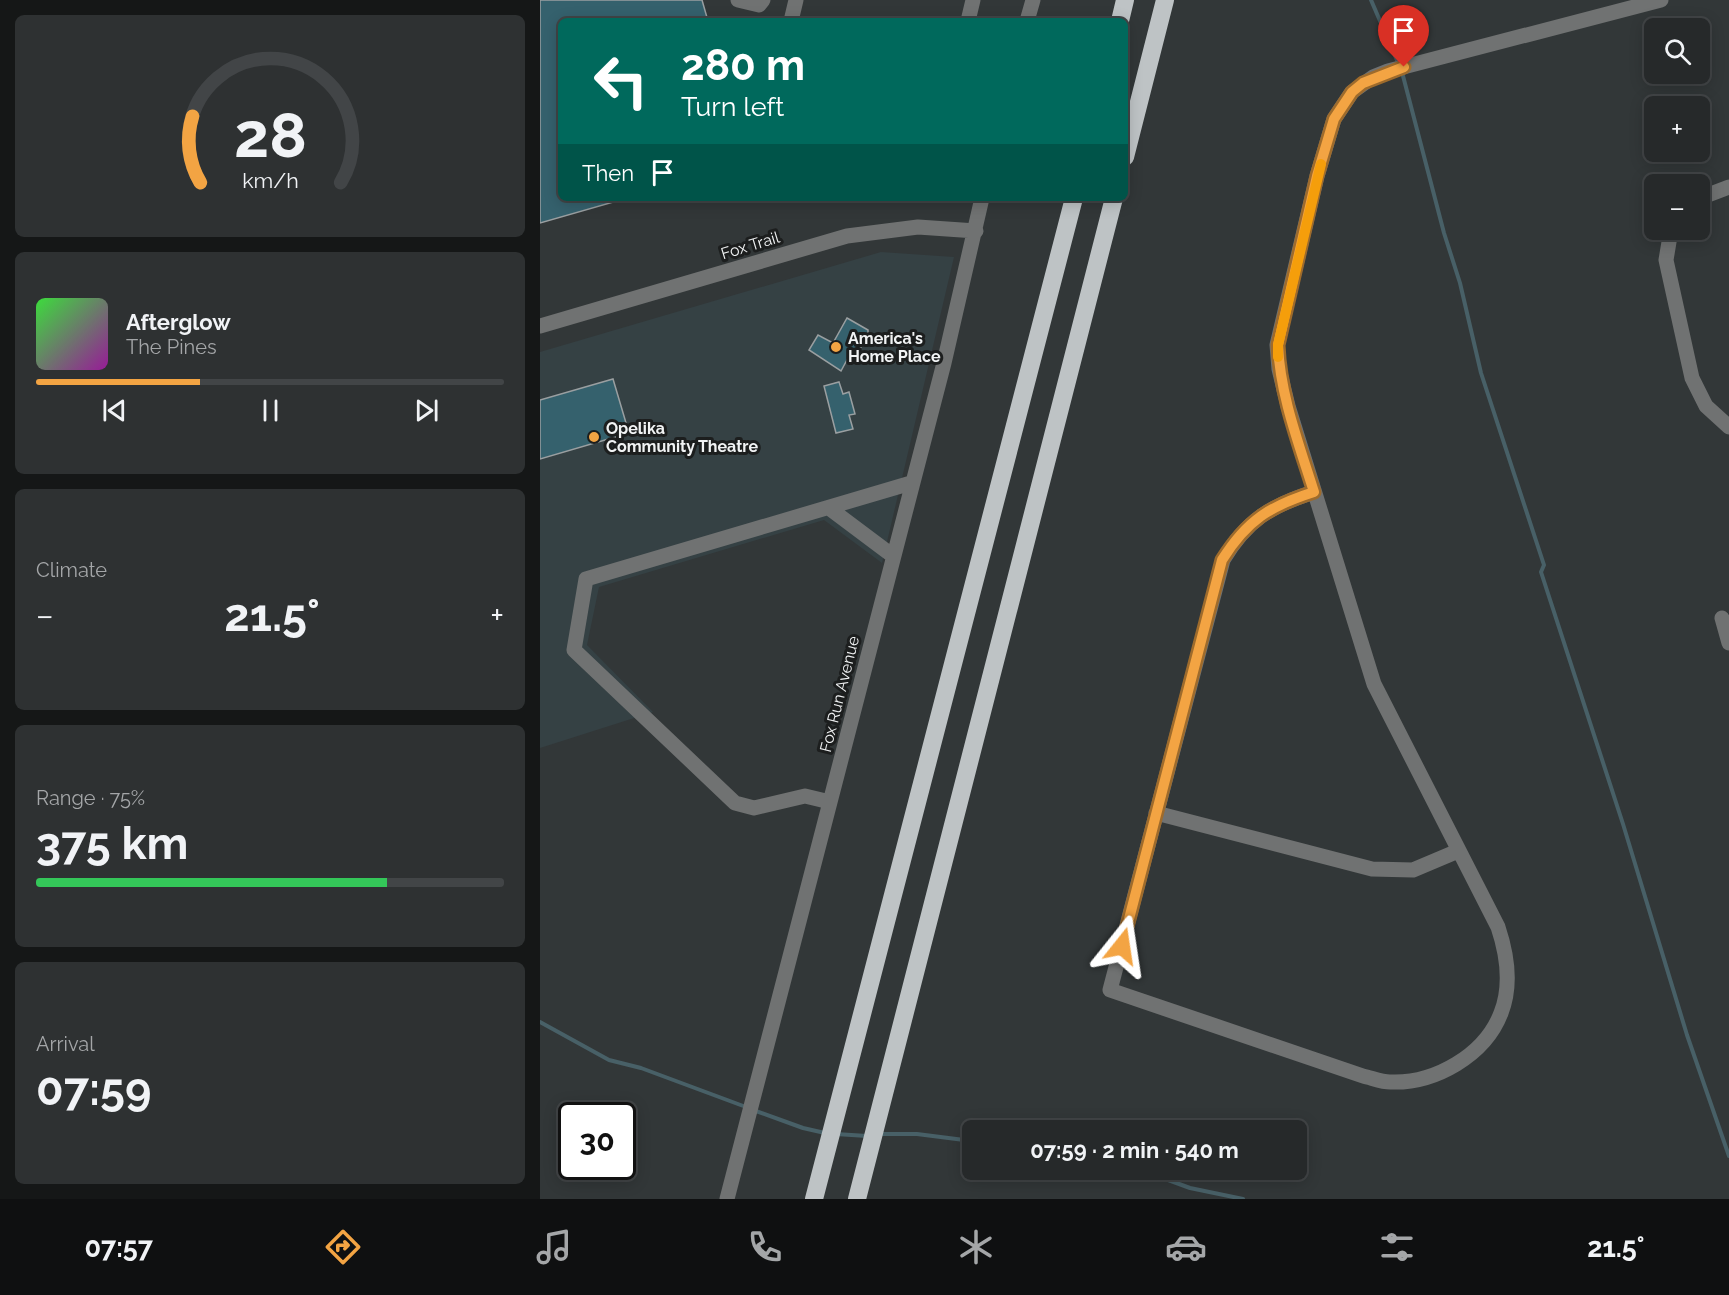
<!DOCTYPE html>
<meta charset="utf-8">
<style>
body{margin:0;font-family:Raleway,sans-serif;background:#2e3132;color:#f1f3f6;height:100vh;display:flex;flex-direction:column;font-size:22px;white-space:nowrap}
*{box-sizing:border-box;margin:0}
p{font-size:20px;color:#a4a6a8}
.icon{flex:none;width:33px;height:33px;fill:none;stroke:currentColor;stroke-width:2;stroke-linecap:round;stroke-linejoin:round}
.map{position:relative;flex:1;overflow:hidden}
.details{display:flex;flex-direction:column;gap:15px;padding:15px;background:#151717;width:540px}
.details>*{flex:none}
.top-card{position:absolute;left:18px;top:18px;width:570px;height:183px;border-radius:9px;box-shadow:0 3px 15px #0003,0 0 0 2px #424547;background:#00695c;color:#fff;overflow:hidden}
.fabs{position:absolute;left:1104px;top:18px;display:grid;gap:12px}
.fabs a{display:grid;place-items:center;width:66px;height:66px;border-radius:9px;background:#26292a;box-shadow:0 3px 15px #0003,0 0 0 2px #424547;font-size:30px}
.speed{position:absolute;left:18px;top:1102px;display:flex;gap:12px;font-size:30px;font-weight:700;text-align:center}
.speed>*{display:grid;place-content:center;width:78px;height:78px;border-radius:50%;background:#26292a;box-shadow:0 3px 15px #0003,0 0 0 2px #424547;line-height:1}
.speed .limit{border:3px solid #111;border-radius:9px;background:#fff;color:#111}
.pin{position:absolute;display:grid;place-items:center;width:51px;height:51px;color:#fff;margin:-62px -26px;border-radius:50% 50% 50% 0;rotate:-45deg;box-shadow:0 0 6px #0007}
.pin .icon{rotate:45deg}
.me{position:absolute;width:66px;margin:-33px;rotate:15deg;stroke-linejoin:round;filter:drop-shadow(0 0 4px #0008)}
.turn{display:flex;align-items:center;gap:21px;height:126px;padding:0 24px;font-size:27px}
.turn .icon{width:78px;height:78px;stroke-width:2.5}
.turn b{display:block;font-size:42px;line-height:51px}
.then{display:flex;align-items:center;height:57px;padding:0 24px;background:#0003;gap:12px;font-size:22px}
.big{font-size:45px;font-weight:700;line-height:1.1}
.details .tile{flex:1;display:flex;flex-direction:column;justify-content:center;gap:9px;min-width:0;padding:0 21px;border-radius:9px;background:#2e3132}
.details .dial{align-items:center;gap:0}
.dial svg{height:156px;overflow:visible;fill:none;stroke:#424547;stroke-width:7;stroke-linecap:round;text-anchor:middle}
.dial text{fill:#f1f3f6;stroke:none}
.song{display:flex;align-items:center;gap:18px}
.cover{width:72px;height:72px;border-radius:9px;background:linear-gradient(135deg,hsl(120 70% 55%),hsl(300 70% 35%))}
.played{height:6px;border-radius:3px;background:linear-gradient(90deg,#f3a443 35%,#424547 35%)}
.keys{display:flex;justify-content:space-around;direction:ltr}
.heat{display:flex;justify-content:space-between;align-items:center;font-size:33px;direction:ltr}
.charge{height:9px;border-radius:4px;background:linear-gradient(90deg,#34c759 75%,#424547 0)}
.trip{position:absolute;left:422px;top:1120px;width:345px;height:60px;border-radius:9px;background:#26292a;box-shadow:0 3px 15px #0003,0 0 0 2px #424547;font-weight:700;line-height:60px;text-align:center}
.tabs{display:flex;height:96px;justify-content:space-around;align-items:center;background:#0f1011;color:#a4a6a8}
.tabs .icon{width:42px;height:42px}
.tabs .on{color:#f3a443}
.tabs b{font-size:27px;color:#f1f3f6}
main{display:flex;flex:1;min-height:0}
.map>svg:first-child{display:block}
.built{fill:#354144}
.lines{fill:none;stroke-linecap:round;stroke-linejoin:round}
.stream{stroke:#486067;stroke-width:4}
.building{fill:#35616d;stroke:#9a9fa1;stroke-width:1.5}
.minor{stroke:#707272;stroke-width:15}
.highway{stroke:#bec3c5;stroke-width:18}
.route-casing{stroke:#9e6b2c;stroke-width:15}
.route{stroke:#f3a443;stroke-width:10}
.slow{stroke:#f59e0b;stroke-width:10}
.poi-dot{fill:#f3a443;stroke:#1c1e1e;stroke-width:2}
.labels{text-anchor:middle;stroke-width:6;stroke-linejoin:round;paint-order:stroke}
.street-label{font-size:16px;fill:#f1f3f4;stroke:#1c1e1e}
.poi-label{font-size:16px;font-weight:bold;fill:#f1f3f4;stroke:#1c1e1e;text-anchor:start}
</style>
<main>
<section class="details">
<div class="tile dial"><svg viewBox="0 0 100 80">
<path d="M14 69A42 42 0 1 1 86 69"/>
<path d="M14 69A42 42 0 0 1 10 35" stroke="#f3a443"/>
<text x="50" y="56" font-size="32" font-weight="700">28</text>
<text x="50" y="72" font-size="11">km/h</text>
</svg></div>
<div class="tile">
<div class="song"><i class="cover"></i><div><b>Afterglow</b><p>The Pines</p></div></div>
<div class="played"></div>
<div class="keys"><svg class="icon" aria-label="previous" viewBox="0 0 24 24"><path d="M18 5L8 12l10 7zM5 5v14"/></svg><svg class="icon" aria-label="pause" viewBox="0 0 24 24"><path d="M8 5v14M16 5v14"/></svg><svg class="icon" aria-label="next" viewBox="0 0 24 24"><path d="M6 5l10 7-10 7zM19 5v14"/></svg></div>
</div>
<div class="tile"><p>Climate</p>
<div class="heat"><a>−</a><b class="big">21.5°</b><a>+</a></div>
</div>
<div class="tile"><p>Range · 75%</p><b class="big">375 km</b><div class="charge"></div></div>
<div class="tile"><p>Arrival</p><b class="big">07:59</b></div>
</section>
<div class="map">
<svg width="1189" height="1199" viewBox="0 0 1189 1199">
<rect width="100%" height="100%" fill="#323738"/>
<path class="built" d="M341 252 414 257 342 563 284 520 59 587 47 645 113 712 0 748V352Z"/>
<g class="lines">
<path class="stream" d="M831 0 859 65
M862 72 904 233 920 283 941 373 1004 565 1001 572 1083 824 1147 1035 1189 1156
M0 1022 69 1060 101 1068 206 1107
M213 1110 263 1128 285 1133
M296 1134 327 1136
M338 1134H377L432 1141
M601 1170 650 1188 703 1199"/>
</g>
<path class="building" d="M0 0H162L168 21H21V198H77V201L0 223Z
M307 318 328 330V335L314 359 308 358 301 371 269 350 278 335 293 343Z
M73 379 89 433 0 459V400Z
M299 382 303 394 309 392 315 414 309 415 313 429 296 433 284 386Z"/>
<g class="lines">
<path class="minor" d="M198 0 219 5 223 0
M251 21 256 0
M428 21 433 0
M487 21 493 0
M1160 198 1189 187
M1131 230 1126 260 1152 378 1166 406 1189 427
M0 326 307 236 378 227 436 231
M774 492C730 506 707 520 683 560L570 990 823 1076C832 1078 842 1082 850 1082 895 1084 945 1055 961 1013 972 985 967 954 958 927L834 684 748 406 739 369 737 345 777 176 794 119 812 92 833 77 848 71 1121 0
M289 508 353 556
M1182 618 1189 643
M290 802 265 796 214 808 195 803 34 650 46 579 371 483
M616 813 832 869 873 870 918 851
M187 1199 404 363 442 198"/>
<path class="highway" d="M580 21 585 0
M585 157 625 0
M274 1199 534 198
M317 1199 574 198"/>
</g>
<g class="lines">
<defs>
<path id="route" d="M582 946 682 560C707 520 730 506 774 492 759 444 740 395 738 345L777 176 794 119 812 92 823 83 864 67"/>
</defs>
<use href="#route" class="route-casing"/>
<use href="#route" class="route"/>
<path class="slow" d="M738 357V345L781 164"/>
</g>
<g class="poi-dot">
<circle cx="296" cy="347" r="6"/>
<circle cx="54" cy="437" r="6"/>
</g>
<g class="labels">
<g class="street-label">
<text transform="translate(210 245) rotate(-17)" y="6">Fox Trail</text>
<text transform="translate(299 694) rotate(-76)" y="6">Fox Run Avenue</text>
</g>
<g class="poi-label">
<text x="308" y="344">America's<tspan x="308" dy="18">Home Place</tspan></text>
<text x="66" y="434">Opelika<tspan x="66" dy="18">Community Theatre</tspan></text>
</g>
</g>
</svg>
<div class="fabs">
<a><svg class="icon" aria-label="search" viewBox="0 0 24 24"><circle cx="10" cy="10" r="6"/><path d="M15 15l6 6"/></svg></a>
<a>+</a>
<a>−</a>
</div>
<div class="speed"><div class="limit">30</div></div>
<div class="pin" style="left:864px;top:67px;background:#d93025"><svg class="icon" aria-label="arrive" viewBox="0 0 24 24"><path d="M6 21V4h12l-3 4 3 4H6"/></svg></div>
<svg class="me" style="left:582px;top:946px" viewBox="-20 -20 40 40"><path d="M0-17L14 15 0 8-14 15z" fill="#f3a443" stroke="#fff" stroke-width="4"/></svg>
<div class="trip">07:59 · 2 min · 540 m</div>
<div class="top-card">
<div class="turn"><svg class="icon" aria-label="left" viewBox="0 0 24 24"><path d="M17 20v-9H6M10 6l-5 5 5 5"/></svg><div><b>280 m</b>Turn left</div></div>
<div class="then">Then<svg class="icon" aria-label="arrive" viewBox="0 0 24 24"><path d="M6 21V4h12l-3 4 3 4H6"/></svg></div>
</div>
</div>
</main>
<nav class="tabs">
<b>07:57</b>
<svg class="icon on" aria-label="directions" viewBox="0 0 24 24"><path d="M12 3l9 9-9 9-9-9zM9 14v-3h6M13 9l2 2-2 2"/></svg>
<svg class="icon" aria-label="music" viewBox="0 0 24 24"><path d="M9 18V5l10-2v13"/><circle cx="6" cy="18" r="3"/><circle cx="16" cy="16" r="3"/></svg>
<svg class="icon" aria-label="phone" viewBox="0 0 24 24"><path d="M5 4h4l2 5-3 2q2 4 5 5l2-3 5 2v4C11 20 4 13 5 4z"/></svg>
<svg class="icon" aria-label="climate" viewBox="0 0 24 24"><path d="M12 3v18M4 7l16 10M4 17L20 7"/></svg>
<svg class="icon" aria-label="car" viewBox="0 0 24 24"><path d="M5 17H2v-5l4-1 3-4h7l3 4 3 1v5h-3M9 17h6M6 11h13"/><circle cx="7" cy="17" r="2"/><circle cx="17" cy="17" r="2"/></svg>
<svg class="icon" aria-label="filters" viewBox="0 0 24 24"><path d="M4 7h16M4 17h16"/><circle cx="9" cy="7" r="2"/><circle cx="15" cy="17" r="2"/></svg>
<b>21.5°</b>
</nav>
